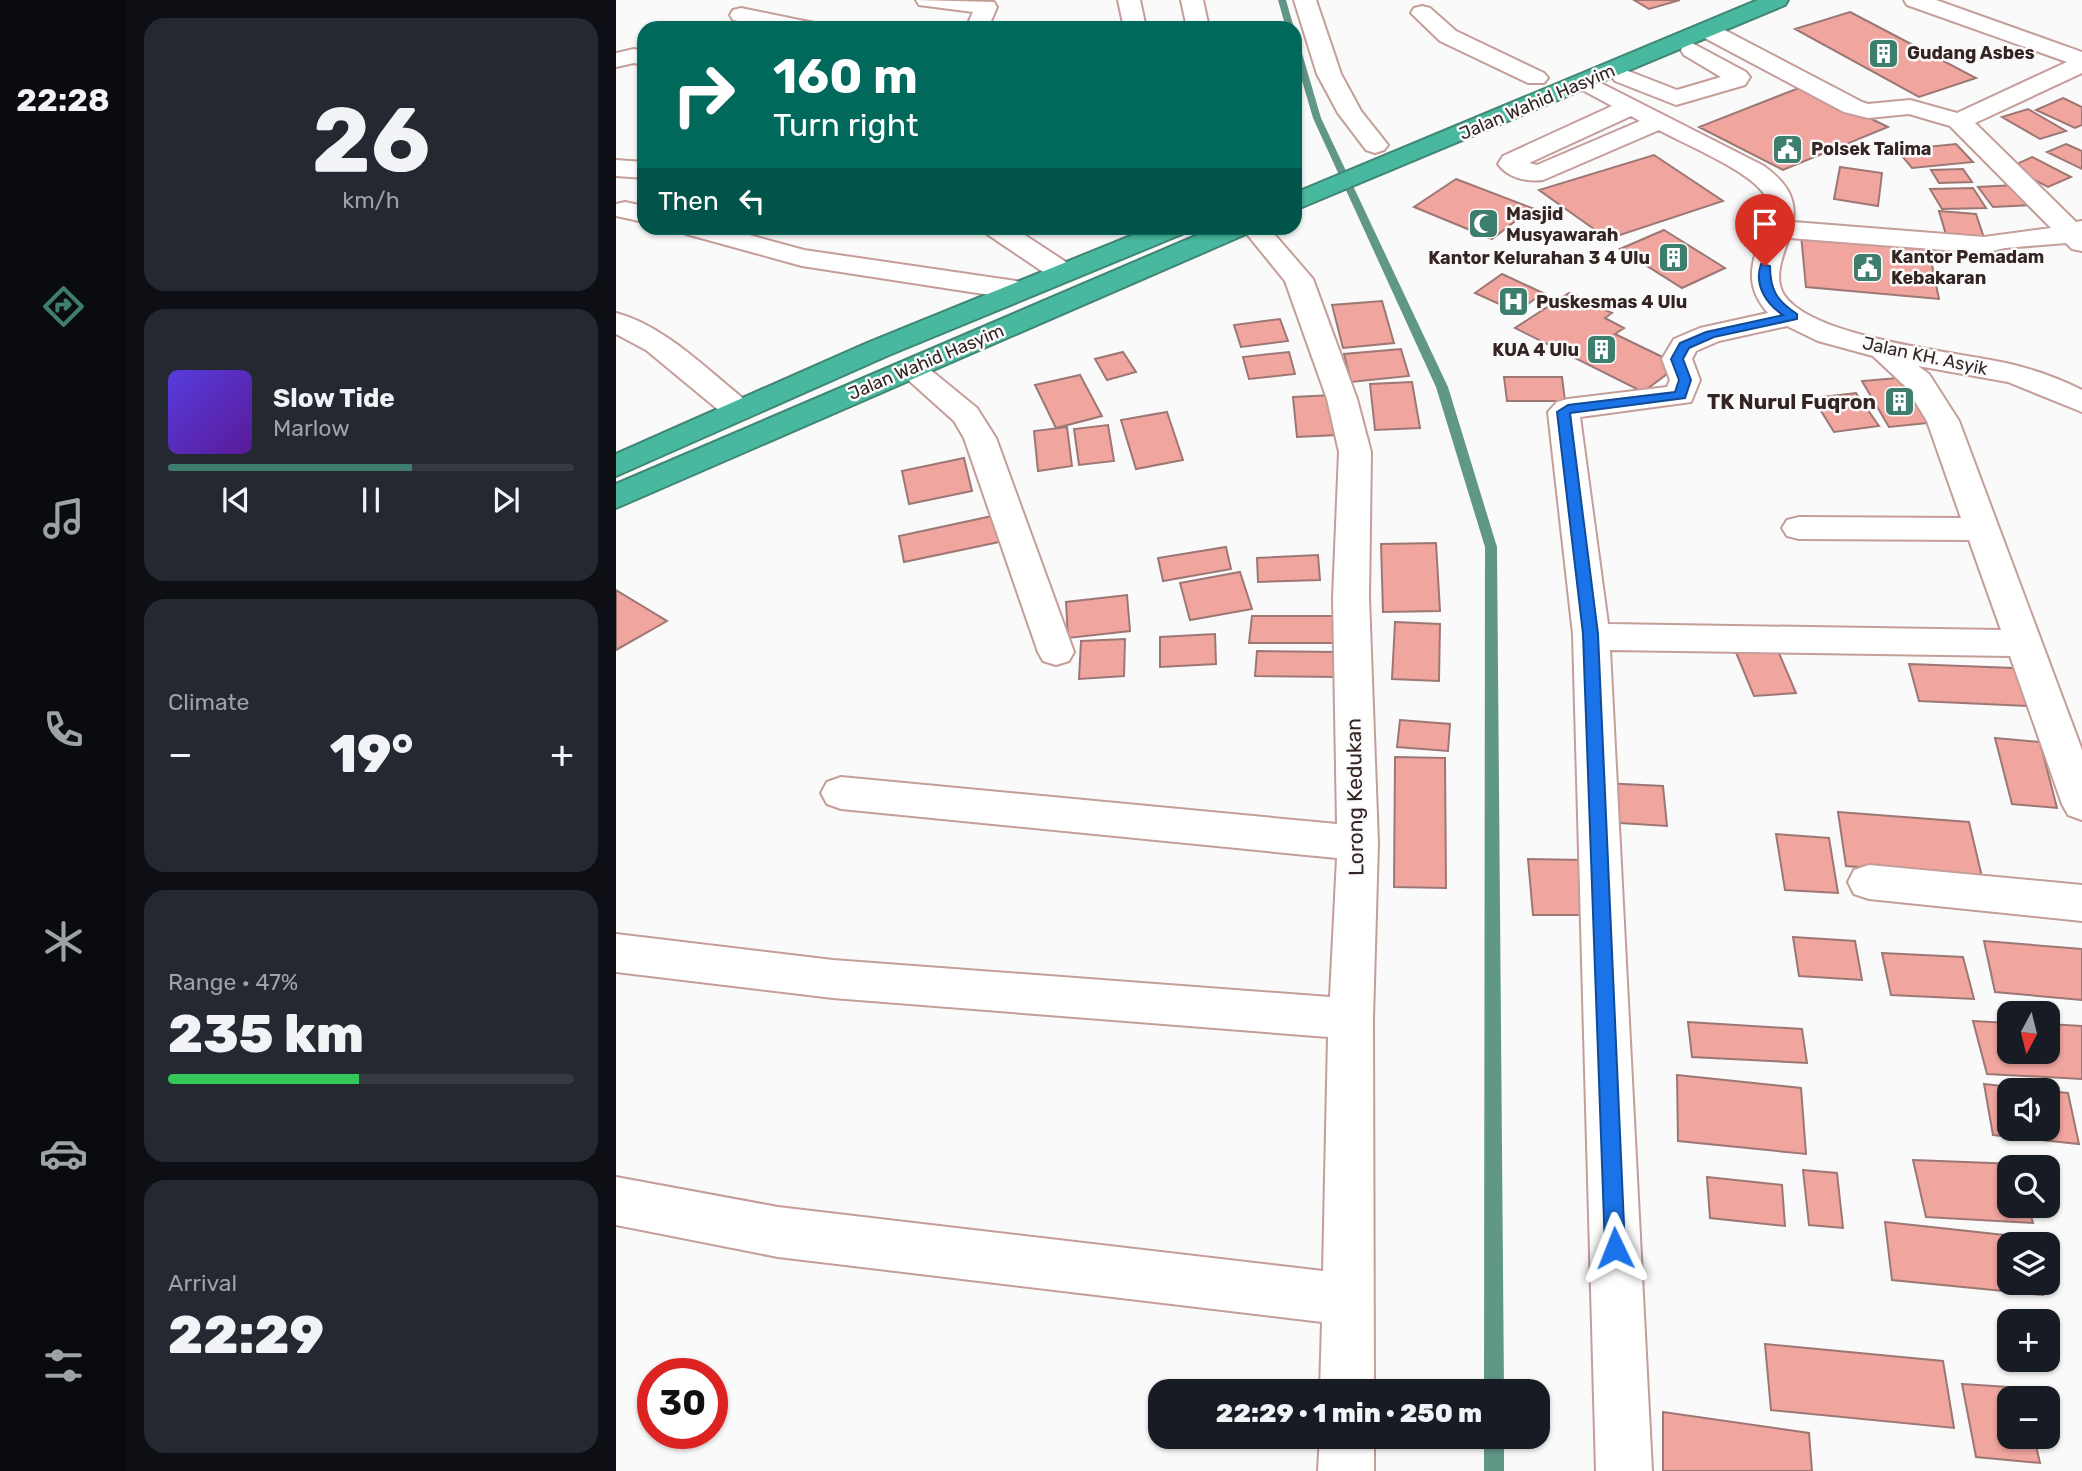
<!DOCTYPE html>
<meta charset="utf-8">
<style>
body{margin:0;font-family:Rubik,sans-serif;background:#242831;color:#f1f3f6;height:100vh;display:flex;flex-direction:column;font-size:26px;white-space:nowrap}
*{box-sizing:border-box;margin:0}
p{font-size:23px;color:#9ea1a6}
.icon{flex:none;width:38px;height:38px;fill:none;stroke:currentColor;stroke-width:2;stroke-linecap:round;stroke-linejoin:round}
.map{position:relative;flex:1;overflow:hidden}
.details{display:flex;flex-direction:column;gap:18px;padding:18px;background:#0d0f14;width:490px}
.details>*{flex:none}
.banner{position:absolute;left:21px;top:21px;width:665px;height:214px;border-radius:21px;box-shadow:0 2px 5px #0004;background:#00695c;color:#fff;overflow:hidden}
.needle{width:46px;rotate:187deg}
.buttons{position:absolute;left:1381px;top:1001px;display:grid;gap:14px}
.buttons a{display:grid;place-items:center;width:63px;height:63px;border-radius:14px;background:#171b24;box-shadow:0 2px 5px #0004;font-size:35px}
.speed{position:absolute;left:21px;top:1358px;display:flex;gap:14px;font-size:35px;font-weight:700;text-align:center}
.speed>*{display:grid;place-content:center;width:91px;height:91px;border-radius:50%;background:#171b24;box-shadow:0 2px 5px #0004;line-height:1}
.speed .limit{border:10px solid #d22;background:#fff;color:#111}
.pin{position:absolute;display:grid;place-items:center;width:60px;height:60px;color:#fff;margin:-72px -30px;border-radius:50% 50% 50% 0;rotate:-45deg;box-shadow:0 0 7px #0007}
.pin .icon{rotate:45deg}
.me{position:absolute;width:77px;margin:-38px;rotate:358deg;stroke-linejoin:round;filter:drop-shadow(0 0 5px #0008)}
.turn{display:flex;align-items:center;gap:24px;height:147px;padding:0 21px;font-size:32px}
.turn .icon{width:91px;height:91px;stroke-width:2.5}
.turn b{display:block;font-size:49px;line-height:60px}
.then{display:flex;align-items:center;height:66px;padding:0 21px;background:#0003;gap:14px;font-size:26px}
.big{font-size:52px;font-weight:800;line-height:1.1}
.details .card{flex:1;display:flex;flex-direction:column;justify-content:center;gap:10px;min-width:0;padding:0 24px;border-radius:21px;background:#242831}
.details .dial{align-items:center;gap:0}
.dial b{font-size:91px;line-height:1}
.song{display:flex;align-items:center;gap:21px}
.cover{width:84px;height:84px;border-radius:10px;background:linear-gradient(135deg,hsl(250 70% 55%),hsl(270 70% 35%))}
.played{height:7px;border-radius:4px;background:linear-gradient(90deg,#3d7e6e 60%,#363941 60%)}
.keys{display:flex;justify-content:space-around;direction:ltr}
.heat{display:flex;justify-content:space-between;align-items:center;font-size:38px;direction:ltr}
.charge{height:10px;border-radius:5px;background:linear-gradient(90deg,#34c759 47%,#363941 0)}
.trip{position:absolute;left:532px;top:1379px;width:402px;height:70px;border-radius:21px;background:#171b24;box-shadow:0 2px 5px #0004;font-weight:800;line-height:70px;text-align:center}
main{display:flex;flex:1;min-height:0}
.tab-bar{display:flex;flex-direction:column;width:126px;justify-content:space-around;align-items:center;background:#090b0e;color:#9ea1a6}
.tab-bar .icon{width:49px;height:49px}
.tab-bar .active{color:#3d7e6e}
.tab-bar b{font-size:32px;color:#f1f3f6}
.map>svg:first-child{display:block}
.lines{fill:none;stroke-linecap:round;stroke-linejoin:round}
.stream{fill:#609787;fill-rule:evenodd}
.building{fill:#f0a59f;stroke:#9d7774;stroke-width:2}
.minor-casing{stroke:#c59d99;stroke-width:4}
.highway-casing{stroke:#418574;stroke-width:4}
.minor{fill:#fff;fill-rule:evenodd}
.highway{fill:#48b99f;fill-rule:evenodd}
.route{fill:#1a73e8;stroke:#114b97;stroke-width:2}
.labels{text-anchor:middle;stroke-width:5;stroke-linejoin:round;paint-order:stroke}
.far-poi-label{font-size:18px;font-weight:bold;fill:#342523;stroke:#fafafa;text-anchor:start}
.far-street-label{font-size:18px;fill:#342523;stroke:#fafafa}
.poi-label{font-size:21px;font-weight:bold;fill:#342523;stroke:#fafafa;text-anchor:end}
.street-label{font-size:21px;fill:#342523;stroke:#fafafa}
</style>
<main>
<nav class="tab-bar">
<b>22:28</b>
<svg class="icon active" aria-label="directions" viewBox="0 0 24 24"><path d="M12 3l9 9-9 9-9-9zM9 14v-3h6M13 9l2 2-2 2"/></svg>
<svg class="icon" aria-label="music" viewBox="0 0 24 24"><path d="M9 18V5l10-2v13"/><circle cx="6" cy="18" r="3"/><circle cx="16" cy="16" r="3"/></svg>
<svg class="icon" aria-label="phone" viewBox="0 0 24 24"><path d="M5 4h4l2 5-3 2q2 4 5 5l2-3 5 2v4C11 20 4 13 5 4z"/></svg>
<svg class="icon" aria-label="climate" viewBox="0 0 24 24"><path d="M12 3v18M4 7l16 10M4 17L20 7"/></svg>
<svg class="icon" aria-label="car" viewBox="0 0 24 24"><path d="M5 17H2v-5l4-1 3-4h7l3 4 3 1v5h-3M9 17h6M6 11h13"/><circle cx="7" cy="17" r="2"/><circle cx="17" cy="17" r="2"/></svg>
<svg class="icon" aria-label="filters" viewBox="0 0 24 24"><path d="M4 7h16M4 17h16"/><circle cx="9" cy="7" r="2"/><circle cx="15" cy="17" r="2"/></svg>
</nav>
<section class="details">
<div class="card dial"><b>26</b><p>km/h</p></div>
<div class="card">
<div class="song"><i class="cover"></i><div><b>Slow Tide</b><p>Marlow</p></div></div>
<div class="played"></div>
<div class="keys"><svg class="icon" aria-label="previous" viewBox="0 0 24 24"><path d="M18 5L8 12l10 7zM5 5v14"/></svg><svg class="icon" aria-label="pause" viewBox="0 0 24 24"><path d="M8 5v14M16 5v14"/></svg><svg class="icon" aria-label="next" viewBox="0 0 24 24"><path d="M6 5l10 7-10 7zM19 5v14"/></svg></div>
</div>
<div class="card"><p>Climate</p>
<div class="heat"><a>−</a><b class="big">19°</b><a>+</a></div>
</div>
<div class="card"><p>Range · 47%</p><b class="big">235 km</b><div class="charge"></div></div>
<div class="card"><p>Arrival</p><b class="big">22:29</b></div>
</section>
<div class="map">
<svg width="1466" height="1471" viewBox="0 0 1466 1471">
<rect width="100%" height="100%" fill="#fafafa"/>
<g class="lines">
<path class="stream" d="M662 0H670L678 28H670Z
M679 41 683 43 705 118 832 387 881 547 888 1391H868L869 547 820 387 697 118 679 57Z
M868 1437H888V1471H868Z"/>
</g>
<path class="building" d="M1018 0H1064L1033 9Z
M1234 12 1360 78 1303 97 1179 29Z
M1188 86 1272 127 1167 170 1083 127Z
M1447 98 1466 107V125L1459 128 1420 110Z
M1412 109 1450 131 1424 139 1386 117Z
M1340 144 1357 162 1296 168 1281 150Z
M1450 144 1466 151V169L1431 152Z
M1038 155 1107 201 992 239 923 190Z
M1416 157 1455 177 1432 187 1394 167Z
M1224 167 1266 173 1262 206 1218 199Z
M1347 169 1356 182 1323 183 1315 170Z
M840 179 916 208 876 239 798 207Z
M1401 185 1416 205 1377 207 1362 187Z
M1357 188 1370 208 1326 209 1314 189Z
M1323 211 1360 214 1369 241 1331 238Z
M1048 230 1109 268 1066 288 1004 249Z
M1185 235 1312 246 1323 299 1190 287Z
M886 274 927 293 901 312 859 293Z
M953 293 996 313 989 318 1008 328 999 334 1063 365 1027 392 899 328Z
M766 301 778 343 727 348 716 305Z
M664 319 672 341 625 347 618 325Z
M785 349 793 376 735 382 728 354Z
M507 352 520 372 491 380 479 359Z
M673 352 679 374 633 379 627 357Z
M464 375 486 416 440 428 419 385Z
M888 377H946L949 401H891Z
M1293 377 1322 422 1273 427 1246 381Z
M796 382 804 428 759 430 754 384Z
M1240 393 1263 426 1218 432 1197 398Z
M717 395 721 435 681 437 677 397Z
M551 412 567 460 520 469 505 420Z
M492 425 498 461 463 465 458 429Z
M451 427 456 466 422 471 418 431Z
M348 458 356 491 293 504 286 471Z
M381 515 388 541 288 562 283 536Z
M820 543 824 611 767 612 765 544Z
M610 547 615 569 547 581 542 558Z
M702 555 704 580 642 582 641 558Z
M624 572 636 609 574 620 564 583Z
M0 590 51 621 0 650Z
M511 595 514 631 452 638 450 602Z
M636 616H720V643H633Z
M779 622 824 624 823 681 776 679Z
M599 634 600 664 544 667V637Z
M509 639 508 676 463 679 465 641Z
M1160 646 1180 693 1138 696 1119 650Z
M641 651 724 652 723 677 639 676Z
M1293 664 1398 668 1411 706 1303 701Z
M784 720 834 724 832 751 781 747Z
M1379 738 1424 742 1441 808 1396 804Z
M779 757 829 758 830 888 778 887Z
M986 783 1047 786 1051 826 988 822Z
M1222 812 1353 822 1366 877 1230 866Z
M1160 834 1213 838 1222 893 1169 890Z
M912 859 968 860 975 915H917Z
M1177 937 1239 941 1246 980 1183 976Z
M1368 941 1466 949V1000L1379 992Z
M1266 953 1347 957 1358 999 1275 995Z
M1357 1021 1393 1023V1052H1432V1024L1466 1026V1079L1371 1074Z
M1072 1022 1186 1029 1191 1063 1076 1057Z
M1061 1075 1185 1088 1190 1154 1062 1141Z
M1368 1084 1423 1090H1393V1129H1432V1091L1452 1093 1463 1144 1377 1135Z
M1297 1160 1401 1164 1402 1167H1393V1206H1412L1417 1223 1310 1217Z
M1187 1170 1221 1173 1227 1228 1193 1225Z
M1091 1177 1166 1185 1169 1226 1094 1218Z
M1269 1222 1416 1238 1417 1244H1393V1283H1425L1427 1295 1276 1280Z
M1149 1344 1327 1361 1338 1428 1155 1410Z
M1346 1384 1408 1388 1410 1398H1393V1437H1418L1424 1463 1360 1457Z
M1047 1412 1193 1433 1196 1471H1047Z"/>
<g class="lines">
<defs>
<path id="minor" d="M300 0 378 2 381 7 372 28H350L357 12 303 5Z
M502 0H524L530 28H508Z
M565 0H587L593 28H571Z
M678 0H700L725 74 745 111 772 145 768 150 759 153 750 150 722 113 701 74Z
M1288 0H1320L1466 52V73L1359 123 1460 222 1466 221V251L1456 249 1450 243 1389 248 1368 253 1173 238C1167 255 1157 278 1168 295 1197 338 1339 352 1390 363 1417 369 1442 378 1466 390V412L1392 382 1302 366 1313 374 1343 421 1466 750V820L1452 815 1446 804 1394 656 994 650 1036 1471H980L957 634 932 412 941 402 952 399 1051 387 1054 380 1046 359 1058 339 1084 328 1152 313C1126 283 1137 262 1147 229 1150 217 1157 206 1148 194 1134 171 1068 144 1043 130L927 180C911 182 892 178 882 164L887 156 996 106 961 87 957 82 961 77 969 75 1148 166C1168 181 1181 196 1177 222L1368 237 1435 228 1334 126 1293 114 1252 118 1228 112 1083 35 1080 30 1083 25H1099L1246 102 1252 104 1294 100 1341 113 1451 62 1291 5ZM1015 116 1024 121 921 165 913 163ZM1171 326 1202 341 1257 356 1290 387 1311 421 1345 518 1183 517 1171 520 1166 528 1171 536 1183 539 1353 540 1385 630 992 624 964 417 1075 402 1084 380 1076 359 1080 351 1103 341Z
M806 6 814 8 840 31 928 73 932 78 928 83H912L824 41 795 13 798 8Z
M125 8 198 23 201 28H157L117 20 114 15 117 10Z
M1076 43 1130 72 1134 77 1129 85 1060 105 999 81 995 76 999 71 1007 69 1061 90 1105 77 1068 55 1065 50 1068 45Z
M18 49 28 51V65L18 63 0 67V53Z
M0 160 28 162V178L0 176Z
M9 202 28 206V222L0 216V204Z
M67 228H108L188 250 400 281 410 284 414 290 410 296 400 299 186 266 70 234Z
M368 228H398L456 266 460 272 456 278 446 280 436 278 371 234Z
M626 228H653L697 279 741 399 755 452 753 598 762 843 757 1019 758 1391H704L706 1322 162 1257 0 1225V1177L162 1207 707 1271 712 1037 217 998 0 972V934L217 960 714 997 721 858 225 809 211 804 205 793 211 782 225 777 721 824 717 598 723 452 711 399 669 281Z
M0 313C50 326 93 372 133 403L138 410 133 417 122 420 111 417 30 350 0 334Z
M295 360 306 363 361 408 380 438 458 652 453 661 440 665 427 661 422 652 348 438 338 421 280 369 284 363Z
M1253 865 1466 885V921L1253 899 1238 894 1232 882 1238 870Z
M704 1437H758V1471H702Z"/>
<path id="highway" d="M1142 0H1172L1169 5 679 210V193Z
M534 228H569L566 234 273 355 0 476V454L251 343Z
M598 228H633L630 234 0 508V484Z"/>
</defs>
<use href="#minor" class="minor-casing"/>
<use href="#highway" class="highway-casing"/>
<use href="#minor" class="minor"/>
<use href="#highway" class="highway"/>
</g>
<path class="route" d="M1145 264 1154 266C1154 290 1161 301 1181 314V319L1098 337 1073 348 1067 359 1075 380 1069 398 954 413 982 634 1009 1248 1006 1255 999 1258 992 1255 989 1248 967 634 941 412 952 405 1059 392 1063 380 1055 359 1064 343 1090 332 1167 315C1149 303 1138 284 1145 264Z"/>
<defs>
<symbol id="building-square" viewBox="-11 -11 22 22"><rect x="-9" y="-9" width="18" height="18" rx="4" fill="#3d7e6e" stroke="#fafafa"/><path d="M-4-6H4V6H1V3H-1V6H-4ZM-2.5-4.3h1.7v1.8h-1.7ZM.8-4.3h1.7v1.8H.8ZM-2.5-1h1.7V.8h-1.7ZM.8-1h1.7V.8H.8Z" fill="#fff"/></symbol>
<symbol id="civic-square" viewBox="-11 -11 22 22"><rect x="-9" y="-9" width="18" height="18" rx="4" fill="#3d7e6e" stroke="#fafafa"/><path d="M-.6-6.5H3V-4.5H.6V-3L4-1V1h2V6H-6V1h2V-1L-.6-3ZM-1.2 2.5V6h2.4V2.5Z" fill="#fff"/></symbol>
<symbol id="mosque-square" viewBox="-11 -11 22 22"><rect x="-9" y="-9" width="18" height="18" rx="4" fill="#3d7e6e" stroke="#fafafa"/><path d="M3.5-4.9A6 6 0 1 0 3.5 4.9A5 5 0 1 1 3.5-4.9Z" fill="#fff"/></symbol>
<symbol id="hospital-square" viewBox="-11 -11 22 22"><rect x="-9" y="-9" width="18" height="18" rx="4" fill="#3d7e6e" stroke="#fafafa"/><path d="M-5-5h3v3.5h4V-5h3V5h-3V1.5h-4V5h-3Z" fill="#fff"/></symbol>
</defs>
<g fill-rule="evenodd">
<use href="#building-square" x="1250" y="36" width="35" height="35"/>
<use href="#civic-square" x="1154" y="132" width="35" height="35"/>
<use href="#mosque-square" x="850" y="206" width="35" height="35"/>
<use href="#building-square" x="1040" y="240" width="35" height="35"/>
<use href="#civic-square" x="1234" y="250" width="35" height="35"/>
<use href="#hospital-square" x="880" y="284" width="35" height="35"/>
<use href="#building-square" x="968" y="332" width="35" height="35"/>
<use href="#building-square" x="1266" y="384" width="35" height="35"/>
</g>
<g class="labels">
<g class="far-poi-label">
<text x="1291" y="59">Gudang Asbes</text>
<text x="1195" y="155">Polsek Talima</text>
<text x="890" y="220">Masjid<tspan x="890" dy="21">Musyawarah</tspan></text>
<text x="1275" y="263">Kantor Pemadam<tspan x="1275" dy="21">Kebakaran</tspan></text>
<text x="1034" y="264" text-anchor="end">Kantor Kelurahan 3 4 Ulu</text>
<text x="920" y="308">Puskesmas 4 Ulu</text>
<text x="963" y="356" text-anchor="end">KUA 4 Ulu</text>
</g>
<g class="far-street-label">
<text transform="translate(921 102) rotate(-23)" y="6">Jalan Wahid Hasyim</text>
<text transform="translate(1309 356) rotate(12)" y="6">Jalan KH. Asyik</text>
<text transform="translate(310 362) rotate(-23)" y="6">Jalan Wahid Hasyim</text>
</g>
<g class="poi-label">
<text x="1260" y="409">TK Nurul Fuqron</text>
</g>
<g class="street-label">
<text transform="translate(739 797) rotate(-91)" y="7">Lorong Kedukan</text>
</g>
</g>
</svg>
<div class="buttons">
<a><svg class="needle" viewBox="-14 -14 28 28"><path d="M0-13l5 13h-10z" fill="#e53935"/><path d="M0 13l5-13h-10z" fill="#9ea1a6"/></svg></a>
<a><svg class="icon" aria-label="sound" viewBox="0 0 24 24"><path d="M4 9h4l5-4v14l-5-4H4zM17 9q2 3 0 6"/></svg></a>
<a><svg class="icon" aria-label="search" viewBox="0 0 24 24"><circle cx="10" cy="10" r="6"/><path d="M15 15l6 6"/></svg></a>
<a><svg class="icon" aria-label="layers" viewBox="0 0 24 24"><path d="M12 4l9 5-9 5-9-5zM3 14l9 5 9-5"/></svg></a>
<a>+</a>
<a>−</a>
</div>
<div class="speed"><div class="limit">30</div></div>
<div class="pin" style="left:1149px;top:266px;background:#d93025"><svg class="icon" aria-label="arrive" viewBox="0 0 24 24"><path d="M6 21V4h12l-3 4 3 4H6"/></svg></div>
<svg class="me" style="left:999px;top:1248px" viewBox="-20 -20 40 40"><path d="M0-17L14 15 0 8-14 15z" fill="#1a73e8" stroke="#fff" stroke-width="4"/></svg>
<div class="trip">22:29 · 1 min · 250 m</div>
<div class="banner">
<div class="turn"><svg class="icon" aria-label="right" viewBox="0 0 24 24"><path d="M7 20v-9h11M14 6l5 5-5 5"/></svg><div><b>160 m</b>Turn right</div></div>
<div class="then">Then<svg class="icon" aria-label="left" viewBox="0 0 24 24"><path d="M17 20v-9H6M10 6l-5 5 5 5"/></svg></div>
</div>
</div>
</main>
